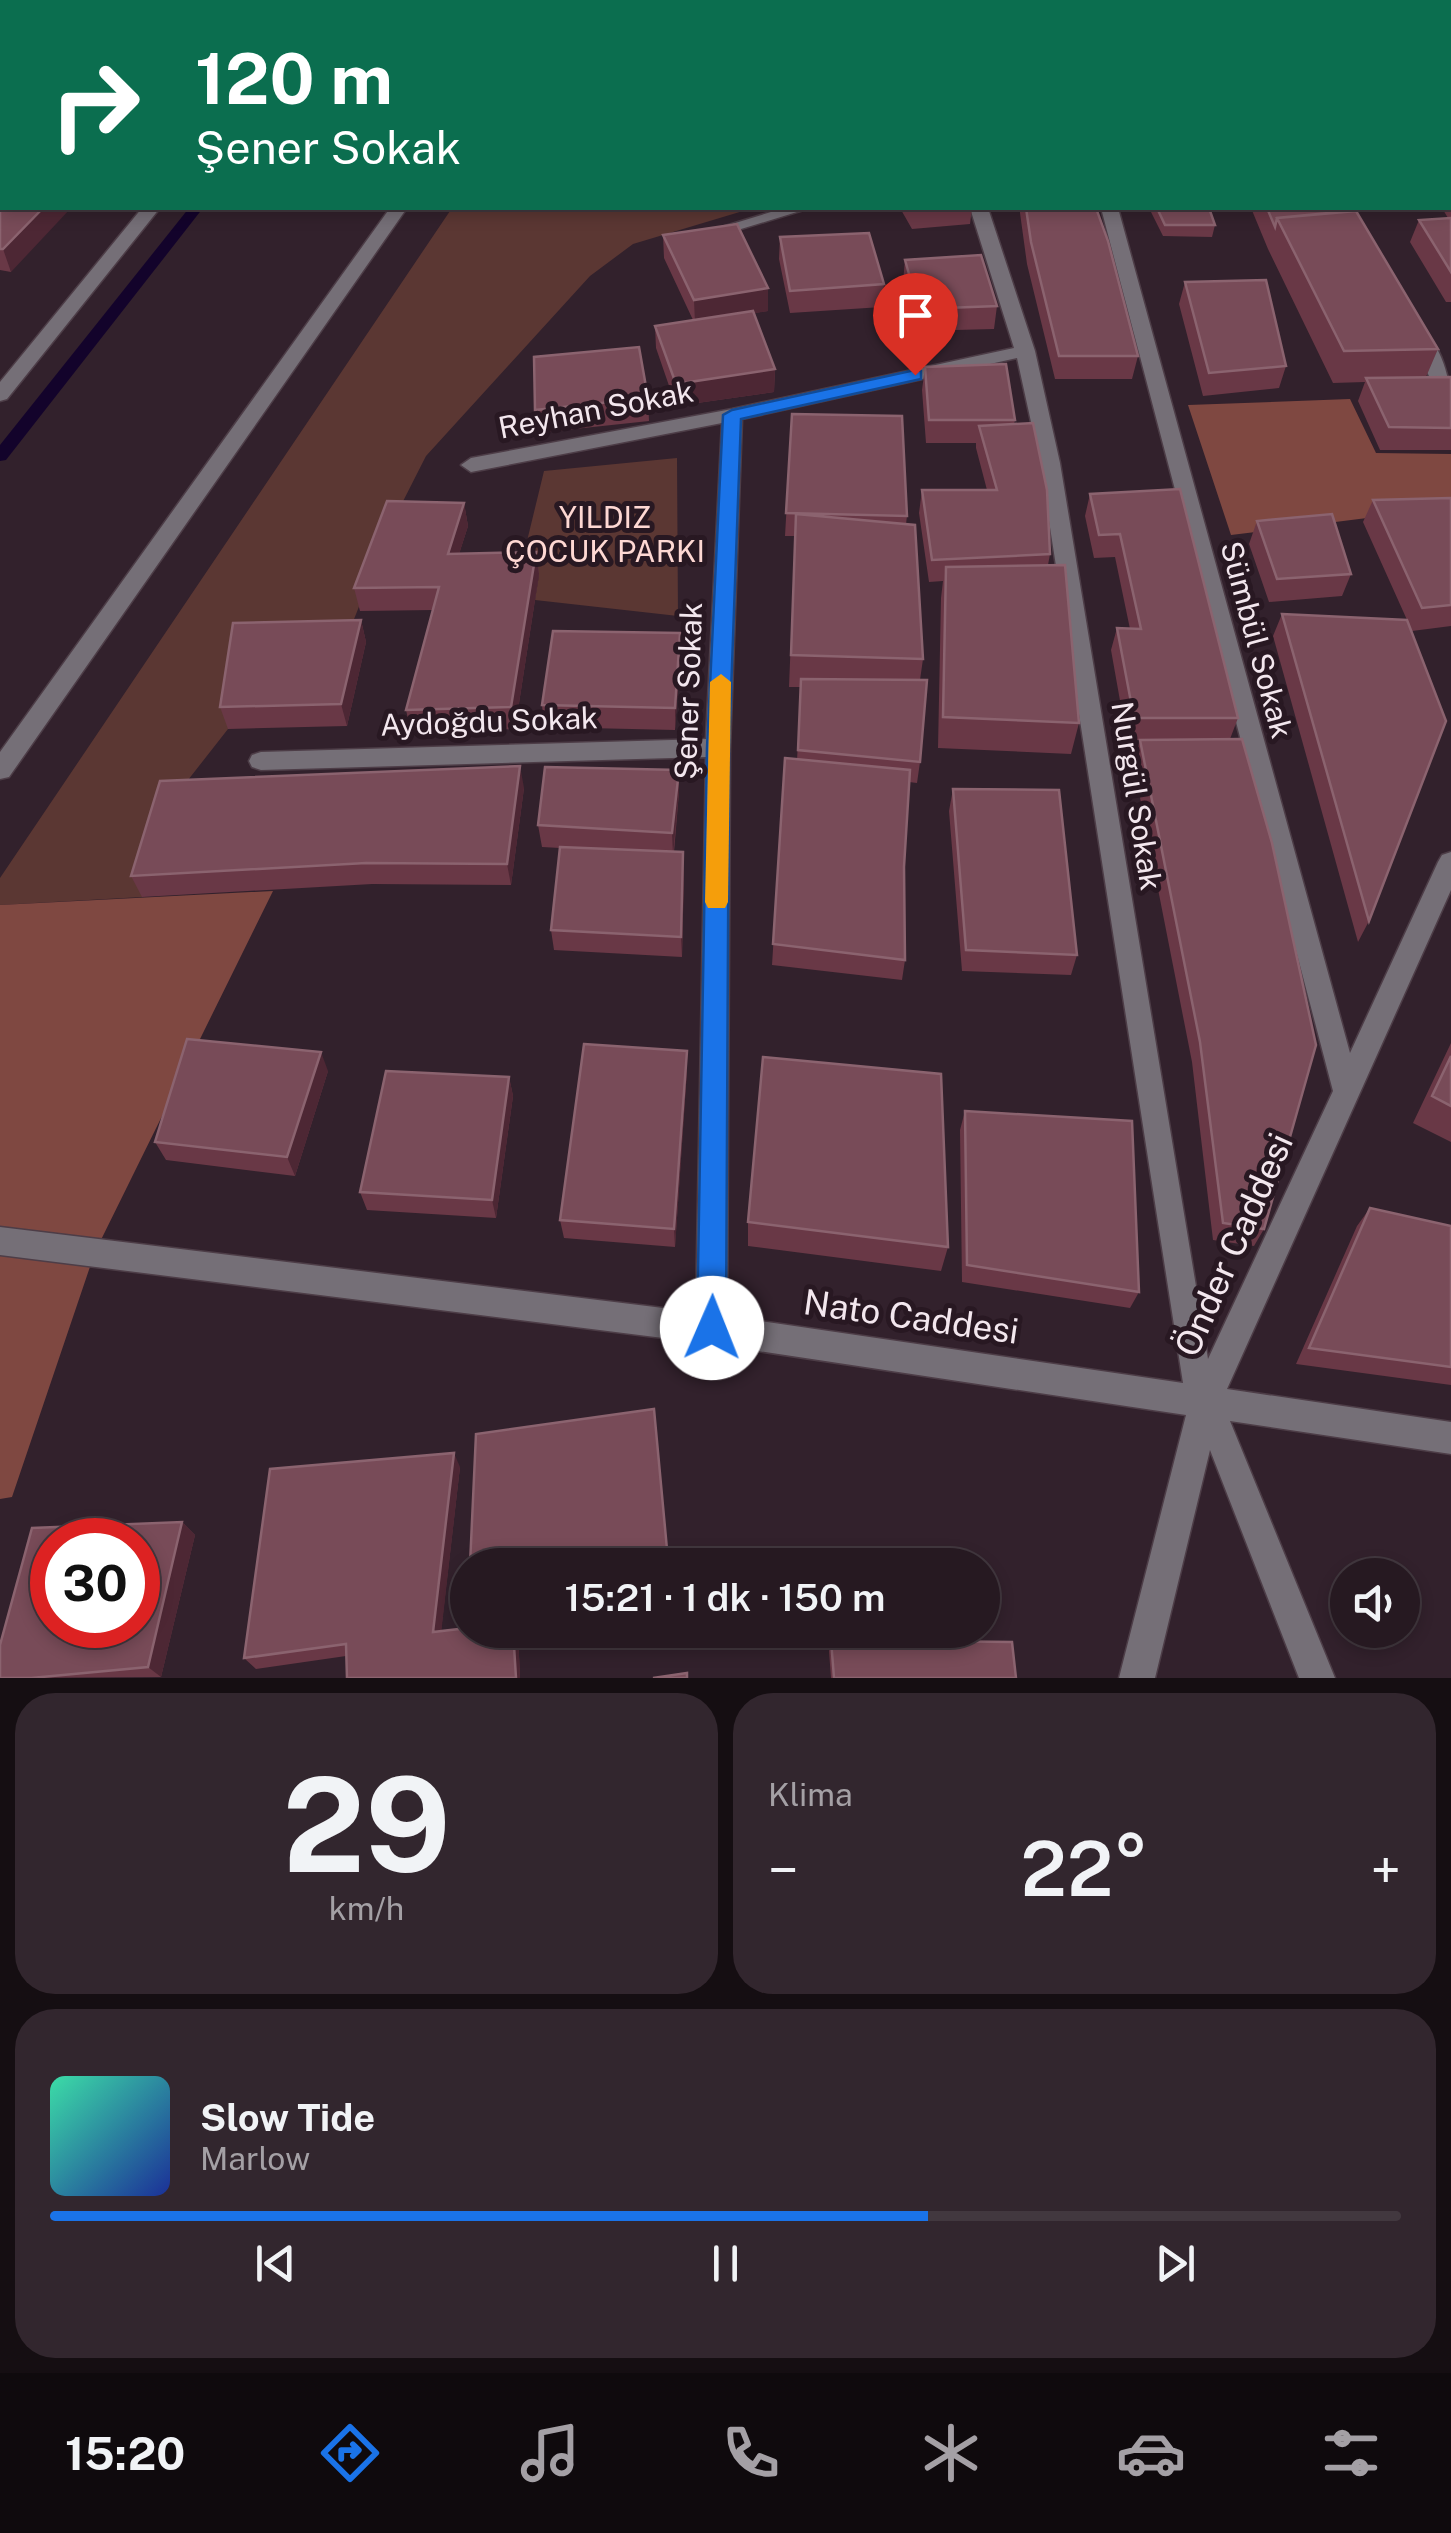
<!DOCTYPE html>
<html lang="tr">
<meta charset="utf-8">
<style>
body{margin:0;font-family:"Public Sans",sans-serif;background:#32262e;color:#f1f3f6;height:100vh;display:flex;flex-direction:column;font-size:38px;white-space:nowrap}
*{box-sizing:border-box;margin:0}
p{font-size:32px;color:#a4a0a5}
.icon{flex:none;width:55px;height:55px;fill:none;stroke:currentColor;stroke-width:2;stroke-linecap:round;stroke-linejoin:round}
.map{position:relative;height:1678px;overflow:hidden}
.sheet{display:flex;flex-direction:column;gap:15px;padding:15px;background:#150e12;flex:1}
.sheet>*{flex:none}
.banner{position:absolute;left:0px;top:0px;width:1452px;height:210px;box-shadow:0 5px 15px #0003,0 0 0 2px #42383f;background:#0b6e4f;color:#fff;overflow:hidden}
.fabs{position:absolute;left:1330px;top:1558px;display:grid;gap:20px}
.fabs a{display:grid;place-items:center;width:90px;height:90px;border-radius:50%;background:#261921;box-shadow:0 5px 15px #0003,0 0 0 2px #42383f;font-size:50px}
.speed{position:absolute;left:30px;top:1518px;display:flex;gap:20px;font-size:50px;font-weight:700;text-align:center}
.speed>*{display:grid;place-content:center;width:130px;height:130px;border-radius:50%;background:#261921;box-shadow:0 5px 15px #0003,0 0 0 2px #42383f;line-height:1}
.speed .limit{border:15px solid #d22;background:#fff;color:#111}
.pin{position:absolute;display:grid;place-items:center;width:85px;height:85px;color:#fff;margin:-102px -42px;border-radius:50% 50% 50% 0;rotate:-45deg;box-shadow:0 0 10px #0007}
.pin .icon{rotate:45deg}
.me{position:absolute;width:110px;margin:-55px;rotate:1deg;stroke-linejoin:round;filter:drop-shadow(0 0 8px #0008)}
.turn{display:flex;align-items:center;gap:35px;height:210px;padding:0 30px;font-size:45px}
.turn .icon{width:130px;height:130px;stroke-width:2.5}
.turn b{display:block;font-size:70px;line-height:85px}
.big{font-size:75px;font-weight:600;line-height:1.1}
.sheet .tile{flex:1;display:flex;flex-direction:column;justify-content:center;gap:15px;min-width:0;padding:0 35px;border-radius:40px;background:#32262e}
.sheet .dial{align-items:center;gap:0}
.dial b{font-size:130px;line-height:1}
.song{display:flex;align-items:center;gap:30px}
.cover{width:120px;height:120px;border-radius:15px;background:linear-gradient(135deg,hsl(160 70% 55%),hsl(230 70% 35%))}
.played{height:10px;border-radius:5px;background:linear-gradient(90deg,#1a73e8 65%,#42383f 65%)}
.keys{display:flex;justify-content:space-around;direction:ltr}
.heat{display:flex;justify-content:space-between;align-items:center;font-size:55px;direction:ltr}
.sheet .tiles{flex:1;display:grid;gap:15px;grid-template-columns:1fr 1fr}
.tile:last-child{grid-column:span 2}
.trip{position:absolute;left:450px;top:1548px;width:550px;height:100px;border-radius:50px;background:#261921;box-shadow:0 5px 15px #0003,0 0 0 2px #42383f;font-weight:600;line-height:100px;text-align:center}
.tab-bar{display:flex;height:160px;justify-content:space-around;align-items:center;background:#0f0a0d;color:#a4a0a5}
.tab-bar .icon{width:70px;height:70px}
.tab-bar .selected{color:#1a73e8}
.tab-bar b{font-size:45px;color:#f1f3f6}
.map>svg:first-child{display:block}
.green{fill:#5b3733}
.forest{fill:#7f4841}
.lines{fill:none;stroke-linecap:round;stroke-linejoin:round}
.stream{fill:#13032b;fill-rule:evenodd}
.minor-casing{stroke:#4d3d47;stroke-width:3}
.major-casing{stroke:#4d3d47;stroke-width:3}
.minor{fill:#756f77;fill-rule:evenodd}
.major{fill:#c4b7c8;fill-rule:evenodd}
.wall{fill:#693846}
.shaded-wall{fill:#4d2734}
.building{fill:#784b58;stroke:#8b636f;stroke-width:2.5;fill-rule:evenodd}
.route{fill:#1a73e8;stroke:#114b97;stroke-width:2.5}
.slow{fill:#f59e0b}
.labels{text-anchor:middle;stroke-width:10;stroke-linejoin:round;paint-order:stroke}
.street-label{font-size:30px;fill:#f3e7ee;stroke:#281822}
.park-label{font-size:30px;fill:#fed8d3;stroke:#281822}
.near-street-label{font-size:35px;fill:#f3e7ee;stroke:#281822}
</style>
<div class="map">
<svg width="1451" height="1678" viewBox="0 0 1451 1678">
<rect width="100%" height="100%" fill="#32212c"/>
<path class="green" d="M452 208H753L633 244 590 276 426 456 392 523 345 642 240 646 228 729 170 803 142 897 0 905V878Z
M677 458 678 616 535 600 539 575 519 574 544 471Z"/>
<path class="forest" d="M1350 399 1376 453 1451 454V517L1367 518 1231 535 1188 405Z
M273 891 95 1252 12 1497 0 1499V905Z"/>
<g class="lines">
<path class="stream" d="M189 208H203L6 460 0 461V445Z"/>
<defs>
<path id="minor" d="M820 0H834L835 2H821Z
M1401 0H1415V2H1401Z
M1450 70 1451 71V82L1450 81Z
M142 208H160L7 399 0 401V382Z
M390 208H407L9 777 0 779V752Z
M784 208H810L705 240 696 235Z
M970 208H988L1035 351 1060 463 1208 1359 1333 1091 1101 208H1118L1350 1053 1438 862 1442 855 1451 852V890L1227 1389 1451 1422V1454L1230 1421 1335 1678H1299L1210 1450 1155 1678H1119L1186 1415 711 1344 0 1255V1227L696 1312 706 757 261 770 252 767 249 761 252 755 261 752 706 739 722 423 471 472 461 465 471 458 732 409 1014 348ZM1017 358 1040 463 1183 1383 727 1316 730 748 742 419Z
M1418 330C1442 340 1451 383 1451 406L1441 400 1409 336Z"/>
<path id="major" d="M1374 0H1394L1395 2H1375Z
M1450 16H1451V26H1450Z"/>
</defs>
<use href="#minor" class="minor-casing"/>
<use href="#major" class="major-casing"/>
<use href="#minor" class="minor"/>
<use href="#major" class="major"/>
</g>
<path class="wall" d="M2 16V119H0V19Z
M1451 156V302H1446L1410 242 1419 220 1448 218 1442 208H1450Z
M0 158 11 272 0 270Z
M900 208H972L970 224 912 229Z
M1020 208H1096L1138 356 1132 379H1055L1027 264 1020 213Z
M1149 208H1209L1215 225 1212 237 1163 236Z
M1251 208H1347L1438 349 1426 377H1451V450H1380L1358 401 1365 382 1333 383 1268 249Z
M663 235 768 311 754 313 775 369 774 392 676 406 656 348 655 326 693 320 664 258Z
M780 237 884 284 882 307 790 313 779 259Z
M905 260 997 306 994 329 917 331 903 282Z
M1185 282 1286 366 1279 388 1203 396 1179 304Z
M925 367 1015 420 1014 424 1050 554 1048 565 1079 723 1071 754 938 748 941 598 943 581 929 582 919 513 922 490H987L976 448V443H926L922 390Z
M648 398 649 421 537 433 535 410Z
M792 414 907 516 906 524 923 659 920 680V762L917 783 909 782 904 867 905 960 902 980 772 965 785 758 797 760 801 687H789L795 536H785Z
M1180 489 1238 718 1230 739 1264 1229 1254 1246 1213 1240 1192 1062 1133 762 1140 740H1179H1127L1111 650 1117 628 1130 629 1115 557 1094 558 1085 516 1090 494Z
M1451 498V626L1412 631 1363 522 1373 500Z
M464 503 468 526 459 554 536 552 539 574 515 729 411 732 406 710 433 610 360 611 354 588Z
M1257 521 1351 574 1342 596 1269 602 1249 544Z
M1282 614 1369 921 1358 942 1273 636Z
M361 620 366 642 347 726 228 729 220 707Z
M680 633V656L675 730 544 727 542 705Z
M524 788 511 885 372 884 142 897 131 876Z
M953 789 1077 955 1071 975 962 971 949 811Z
M679 792 674 852 684 873 682 957 554 950 551 930 560 848 542 847 538 825Z
M1451 1043V1142L1413 1123Z
M687 1051V1070L675 1247 564 1238 560 1220Z
M328 1071 295 1176 166 1160 155 1142Z
M509 1077 513 1096 496 1218 367 1210 360 1192Z
M965 1111 1139 1292 1130 1308 962 1282 960 1130Z
M1370 1208 1451 1226V1385L1296 1364 1357 1226Z
M748 1222 948 1247 941 1271 748 1246Z
M654 1409 669 1565H470Z
M460 1467 441 1631 518 1633 520 1678H347L346 1656 256 1669 244 1658Z
M182 1522 195 1535 161 1677 0 1678Z
M831 1640 1016 1678H831L829 1651Z"/>
<path class="shaded-wall" d="M43 208H71L11 272 3 249Z
M768 288V311L695 323 694 300Z
M775 369 774 392 676 406V384Z
M464 503 468 526 452 576 448 554Z
M536 552 539 574 515 729 511 707Z
M361 620 366 642 347 726 341 704Z
M680 633V656L675 730V708Z
M520 766 524 788 511 885 507 864Z
M679 770V792L673 855 672 833Z
M683 852 684 873 682 957 681 937Z
M687 1051V1070L675 1247 674 1229Z
M321 1052 328 1071 295 1176 287 1157Z
M509 1077 513 1096 496 1218 492 1200Z
M454 1453 460 1467 440 1643 433 1632Z
M182 1522 195 1535 161 1677 148 1667Z
M513 1630H517L518 1633 520 1678H516Z"/>
<path class="building" d="M153 0H234L232 2H152Z
M2 16V62L0 61V19Z
M0 82H2V103L0 106Z
M1450 85 1451 87 1450 126Z
M2 156V187H0V158Z
M0 188 2 189V208H43L3 249H0Z
M1026 208H1096L1108 241 1138 356H1059L1031 242Z
M1157 208H1209L1215 225H1165Z
M1267 208H1347L1349 211 1277 218 1275 227Z
M1356 211 1438 349 1344 351 1277 218Z
M1451 218V272L1419 220Z
M737 224 768 288 694 300 663 235Z
M869 233 884 284 790 291 780 237Z
M981 255 997 306 919 309 905 260Z
M1266 280 1286 366 1209 373 1185 282Z
M753 311 775 369 676 384 655 326Z
M639 347 648 398 535 410 534 357Z
M1006 364 1015 420H929L925 367Z
M1451 377V428L1389 427 1366 378Z
M792 414 902 416 907 516 786 513Z
M1033 423 1047 490 1050 554 932 560 922 490H997L979 426Z
M1180 489 1238 718H1134L1117 628 1141 629 1120 534 1099 535 1090 494Z
M1451 498V605L1422 608 1373 500Z
M387 501 464 503 448 554 536 552 511 707 406 710 439 587 354 588Z
M796 514 915 525 923 659 791 655Z
M1332 514 1351 574 1277 579 1257 521Z
M1065 565 1079 723 943 717 946 567Z
M1282 614 1407 620 1446 721 1369 921Z
M361 620 341 704 220 707 233 623Z
M553 631 680 633 675 708 542 705Z
M801 679 927 680 920 762 798 750Z
M1242 739 1272 843 1316 1045 1264 1229 1223 1223 1200 1042 1140 740Z
M785 758 910 770 904 867 905 960 773 944Z
M520 766 507 864 366 863 131 876 160 781Z
M545 767 679 770 672 833 538 825Z
M953 789 1059 790 1077 955 966 950Z
M560 847 683 852 681 937 551 930Z
M187 1039 321 1052 287 1157 155 1142Z
M584 1044 687 1051 674 1229 560 1220Z
M1451 1056V1106L1432 1096Z
M763 1057 941 1074 948 1247 748 1222Z
M386 1071 509 1077 492 1200 360 1192Z
M965 1111 1132 1121 1139 1292 967 1265Z
M1370 1208 1451 1226V1367L1309 1348Z
M654 1409 668 1560 644 1565H470L476 1434Z
M454 1453 433 1632 468 1628V1630H513L516 1678H347L346 1644 244 1658 270 1469Z
M182 1522 148 1667 31 1678H0V1645L32 1528ZM52 1540H138V1625H52Z
M831 1640 1012 1642 1016 1678H834Z
M687 1673V1678H653Z"/>
<path class="route" d="M915 370 921 371V379L741 419 729 748 726 1328 721 1338 712 1342 702 1338 697 1328 707 748 723 415 732 410Z"/>
<path class="slow" d="M721 674 731 682 728 902 725 908H708L705 902 710 682Z"/>
<g class="labels">
<g class="street-label">
<text transform="translate(596 410) rotate(-11)" y="10">Reyhan Sokak</text>
<text transform="translate(1256 640) rotate(75)" y="10">Sümbül Sokak</text>
<text transform="translate(689 691) rotate(-88)" y="10">Şener Sokak</text>
<text transform="translate(489 722) rotate(-2)" y="10">Aydoğdu Sokak</text>
<text transform="translate(1136 796) rotate(81)" y="10">Nurgül Sokak</text>
</g>
<g class="park-label">
<text x="605" y="528">YILDIZ<tspan x="605" dy="34">ÇOCUK PARKI</tspan></text>
</g>
<g class="near-street-label">
<text transform="translate(1234 1245) rotate(-66)" y="12">Önder Caddesi</text>
<text transform="translate(911 1317) rotate(8)" y="12">Nato Caddesi</text>
</g>
</g>
</svg>
<div class="fabs">
<a><svg class="icon" aria-label="sound" viewBox="0 0 24 24"><path d="M4 9h4l5-4v14l-5-4H4zM17 9q2 3 0 6"/></svg></a>
</div>
<div class="speed"><div class="limit">30</div></div>
<div class="pin" style="left:915px;top:375px;background:#d93025"><svg class="icon" aria-label="arrive" viewBox="0 0 24 24"><path d="M6 21V4h12l-3 4 3 4H6"/></svg></div>
<svg class="me" style="left:712px;top:1328px" viewBox="-20 -20 40 40"><circle r="19" fill="#fff"/><path d="M0-13L10 11 0 6-10 11z" fill="#1a73e8"/></svg>
<div class="trip">15:21 · 1 dk · 150 m</div>
<div class="banner">
<div class="turn"><svg class="icon" aria-label="right" viewBox="0 0 24 24"><path d="M7 20v-9h11M14 6l5 5-5 5"/></svg><div><b>120 m</b>Şener Sokak</div></div>
</div>
</div>
<section class="sheet">
<div class="tiles">
<div class="tile dial"><b>29</b><p>km/h</p></div>
<div class="tile"><p>Klima</p>
<div class="heat"><a>−</a><b class="big">22°</b><a>+</a></div>
</div>
<div class="tile">
<div class="song"><i class="cover"></i><div><b>Slow Tide</b><p>Marlow</p></div></div>
<div class="played"></div>
<div class="keys"><svg class="icon" aria-label="previous" viewBox="0 0 24 24"><path d="M18 5L8 12l10 7zM5 5v14"/></svg><svg class="icon" aria-label="pause" viewBox="0 0 24 24"><path d="M8 5v14M16 5v14"/></svg><svg class="icon" aria-label="next" viewBox="0 0 24 24"><path d="M6 5l10 7-10 7zM19 5v14"/></svg></div>
</div>
</div>
</section>
<nav class="tab-bar">
<b>15:20</b>
<svg class="icon selected" aria-label="directions" viewBox="0 0 24 24"><path d="M12 3l9 9-9 9-9-9zM9 14v-3h6M13 9l2 2-2 2"/></svg>
<svg class="icon" aria-label="music" viewBox="0 0 24 24"><path d="M9 18V5l10-2v13"/><circle cx="6" cy="18" r="3"/><circle cx="16" cy="16" r="3"/></svg>
<svg class="icon" aria-label="phone" viewBox="0 0 24 24"><path d="M5 4h4l2 5-3 2q2 4 5 5l2-3 5 2v4C11 20 4 13 5 4z"/></svg>
<svg class="icon" aria-label="climate" viewBox="0 0 24 24"><path d="M12 3v18M4 7l16 10M4 17L20 7"/></svg>
<svg class="icon" aria-label="car" viewBox="0 0 24 24"><path d="M5 17H2v-5l4-1 3-4h7l3 4 3 1v5h-3M9 17h6M6 11h13"/><circle cx="7" cy="17" r="2"/><circle cx="17" cy="17" r="2"/></svg>
<svg class="icon" aria-label="filters" viewBox="0 0 24 24"><path d="M4 7h16M4 17h16"/><circle cx="9" cy="7" r="2"/><circle cx="15" cy="17" r="2"/></svg>
</nav>
